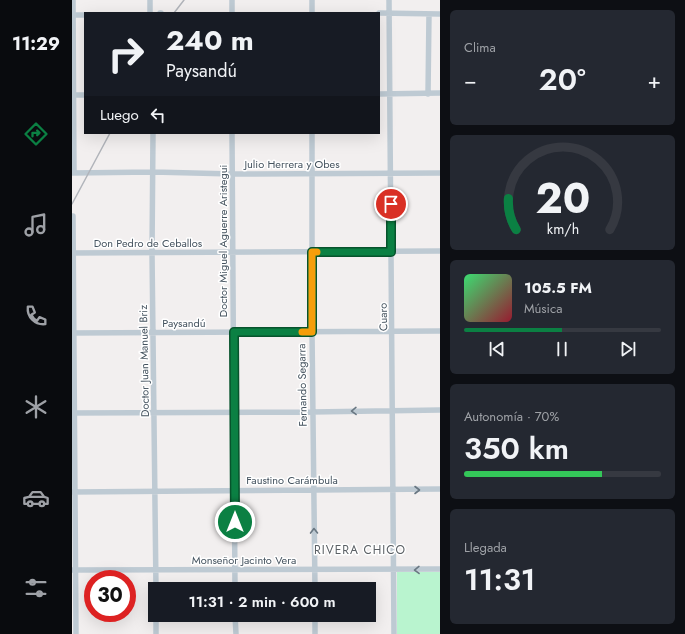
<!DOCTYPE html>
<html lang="es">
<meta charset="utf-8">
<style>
body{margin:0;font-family:Jost,sans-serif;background:#242831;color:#f1f3f6;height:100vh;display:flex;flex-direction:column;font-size:15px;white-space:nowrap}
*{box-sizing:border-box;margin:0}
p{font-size:13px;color:#9ea1a6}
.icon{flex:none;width:22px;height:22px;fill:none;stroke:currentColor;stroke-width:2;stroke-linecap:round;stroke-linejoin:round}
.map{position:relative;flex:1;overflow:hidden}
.panel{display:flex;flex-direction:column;gap:10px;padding:10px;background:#0d0f14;width:245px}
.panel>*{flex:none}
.hud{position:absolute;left:12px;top:12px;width:296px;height:122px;border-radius:0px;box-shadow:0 4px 16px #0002;background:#171b24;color:#f1f3f6;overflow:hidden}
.speed{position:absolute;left:12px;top:570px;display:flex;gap:8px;font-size:20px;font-weight:700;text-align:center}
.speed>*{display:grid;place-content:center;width:52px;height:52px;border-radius:50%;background:#171b24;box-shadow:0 4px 16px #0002;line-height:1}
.speed .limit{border:6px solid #d22;background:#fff;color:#111}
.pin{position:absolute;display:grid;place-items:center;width:34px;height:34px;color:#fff;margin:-17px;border:2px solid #fff;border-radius:50%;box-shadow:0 1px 4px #0007}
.me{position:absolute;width:44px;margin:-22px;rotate:0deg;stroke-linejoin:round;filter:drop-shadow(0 0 3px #0008)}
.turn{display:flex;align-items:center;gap:14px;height:84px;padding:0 16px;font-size:18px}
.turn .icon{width:52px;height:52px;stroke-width:2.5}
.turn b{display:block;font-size:28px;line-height:34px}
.then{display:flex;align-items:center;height:38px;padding:0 16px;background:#0003;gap:8px;font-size:15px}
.big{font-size:30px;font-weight:600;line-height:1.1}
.panel .widget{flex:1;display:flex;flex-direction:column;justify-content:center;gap:6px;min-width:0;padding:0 14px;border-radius:6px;background:#242831}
.panel .dial{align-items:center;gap:0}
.dial svg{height:104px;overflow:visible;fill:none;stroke:#363941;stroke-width:7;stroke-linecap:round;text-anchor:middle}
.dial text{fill:#f1f3f6;stroke:none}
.song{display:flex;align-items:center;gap:12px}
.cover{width:48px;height:48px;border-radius:6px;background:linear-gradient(135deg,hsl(140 70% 55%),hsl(350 70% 35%))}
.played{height:4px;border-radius:2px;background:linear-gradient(90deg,#0b8043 50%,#363941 50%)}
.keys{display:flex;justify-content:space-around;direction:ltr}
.heat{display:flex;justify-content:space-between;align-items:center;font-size:22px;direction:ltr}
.charge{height:6px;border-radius:3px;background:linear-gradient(90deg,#34c759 70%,#363941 0)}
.trip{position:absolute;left:76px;top:582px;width:228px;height:40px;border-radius:0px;background:#171b24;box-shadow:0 4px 16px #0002;font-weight:600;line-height:40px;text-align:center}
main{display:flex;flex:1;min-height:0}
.tabs{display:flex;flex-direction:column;width:72px;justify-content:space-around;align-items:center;background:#090b0e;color:#9ea1a6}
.tabs .icon{width:28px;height:28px}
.tabs .on{color:#0b8043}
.tabs b{font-size:18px;color:#f1f3f6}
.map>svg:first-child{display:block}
.green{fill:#b9f4cf}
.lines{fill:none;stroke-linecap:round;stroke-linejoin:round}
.minor{stroke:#becad3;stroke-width:5.5}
.rail{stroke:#b1b4ba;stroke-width:1.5}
.oneway{stroke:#697782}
.route-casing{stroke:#07532c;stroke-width:10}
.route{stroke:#0b8043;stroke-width:7}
.slow{stroke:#f59e0b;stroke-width:7}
.labels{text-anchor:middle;stroke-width:3;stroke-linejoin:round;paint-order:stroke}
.street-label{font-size:11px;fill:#45535f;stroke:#fff}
.neighbourhood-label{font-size:12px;letter-spacing:1px;fill:#5b6065;stroke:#fff}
</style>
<main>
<nav class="tabs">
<b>11:29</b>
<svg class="icon on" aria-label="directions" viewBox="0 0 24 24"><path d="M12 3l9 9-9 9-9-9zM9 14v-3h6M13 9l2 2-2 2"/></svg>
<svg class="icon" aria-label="music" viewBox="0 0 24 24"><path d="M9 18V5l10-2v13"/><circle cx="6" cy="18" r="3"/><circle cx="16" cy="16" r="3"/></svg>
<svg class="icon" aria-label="phone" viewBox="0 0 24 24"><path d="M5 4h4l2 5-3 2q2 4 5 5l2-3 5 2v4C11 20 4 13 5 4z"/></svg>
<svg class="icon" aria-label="climate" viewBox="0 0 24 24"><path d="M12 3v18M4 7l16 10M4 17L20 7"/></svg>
<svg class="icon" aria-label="car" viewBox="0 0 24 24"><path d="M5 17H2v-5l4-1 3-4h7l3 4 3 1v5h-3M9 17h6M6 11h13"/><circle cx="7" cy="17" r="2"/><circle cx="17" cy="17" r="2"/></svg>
<svg class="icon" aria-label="filters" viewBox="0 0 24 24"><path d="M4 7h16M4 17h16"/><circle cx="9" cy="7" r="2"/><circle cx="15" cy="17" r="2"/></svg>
</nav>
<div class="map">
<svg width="368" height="634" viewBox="0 0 368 634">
<rect width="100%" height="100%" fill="#f2efef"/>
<path class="green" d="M325 572H368V634H325Z"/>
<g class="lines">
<path class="minor" d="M1 0 2 173
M160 0V13
M240 0V13
M317 0 322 634
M78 13V0
M88 13H89
M307 13 368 14
M0 15H13
M307 94 368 93
M356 94 357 14
M0 95H13
M81 133 80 253 84 589
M160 133 163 589
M240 133V332L243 589
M0 173 81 172 161 174 368 173
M1 216 4 634
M0 253 368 251
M0 333 368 331
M0 413 240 412 368 410
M0 492 368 489
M0 570 368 569
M84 615V634
M163 615 164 634
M243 615V634"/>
<path class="rail" d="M102 13 112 0
M0 204 38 133"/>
</g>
<defs><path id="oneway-chevron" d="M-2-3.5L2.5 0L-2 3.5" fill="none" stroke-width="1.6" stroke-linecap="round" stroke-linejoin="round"/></defs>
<g class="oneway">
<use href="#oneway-chevron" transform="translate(282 411) rotate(179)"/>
<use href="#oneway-chevron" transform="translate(345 490)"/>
<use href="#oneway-chevron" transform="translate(242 531) rotate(-91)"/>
<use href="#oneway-chevron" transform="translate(345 570) rotate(179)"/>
</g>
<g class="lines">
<defs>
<path id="route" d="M163 522 162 332H240V252H319V204"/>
</defs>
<use href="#route" class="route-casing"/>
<use href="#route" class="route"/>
<path class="slow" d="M230 332H240V252H245"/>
</g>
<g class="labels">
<g class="street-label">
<text x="220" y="168">Julio Herrera y Obes</text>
<text transform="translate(151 241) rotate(-90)" y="4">Doctor Miguel Aguerre Aristegui</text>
<text x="76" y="247">Don Pedro de Ceballos</text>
<text transform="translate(311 317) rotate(-91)" y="4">Cuaro</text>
<text x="112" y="327">Paysandú</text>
<text transform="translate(72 361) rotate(-91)" y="4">Doctor Juan Manuel Briz</text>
<text transform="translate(230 385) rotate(-91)" y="4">Fernando Segarra</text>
<text x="220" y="484">Faustino Carámbula</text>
<text x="172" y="564">Monseñor Jacinto Vera</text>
</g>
<g class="neighbourhood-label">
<text x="288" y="554">RIVERA CHICO</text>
</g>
</g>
</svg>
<div class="speed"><div class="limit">30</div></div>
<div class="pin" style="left:319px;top:204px;background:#d93025"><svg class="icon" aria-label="arrive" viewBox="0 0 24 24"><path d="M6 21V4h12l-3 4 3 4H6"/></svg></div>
<svg class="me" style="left:163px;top:522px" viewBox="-20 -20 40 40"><circle r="17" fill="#0b8043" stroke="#fff" stroke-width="3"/><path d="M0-11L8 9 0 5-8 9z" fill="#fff"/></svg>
<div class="trip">11:31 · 2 min · 600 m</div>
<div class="hud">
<div class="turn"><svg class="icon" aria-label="right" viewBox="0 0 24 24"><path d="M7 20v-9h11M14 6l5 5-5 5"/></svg><div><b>240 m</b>Paysandú</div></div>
<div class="then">Luego<svg class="icon" aria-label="left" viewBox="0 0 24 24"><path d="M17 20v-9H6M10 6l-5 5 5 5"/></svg></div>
</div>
</div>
<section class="panel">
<div class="widget"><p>Clima</p>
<div class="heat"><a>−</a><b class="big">20°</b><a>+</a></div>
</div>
<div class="widget dial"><svg viewBox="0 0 100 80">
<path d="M14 69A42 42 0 1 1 86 69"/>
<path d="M14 69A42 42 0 0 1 8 45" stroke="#0b8043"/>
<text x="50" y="56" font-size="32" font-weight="700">20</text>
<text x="50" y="72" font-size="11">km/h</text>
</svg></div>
<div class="widget">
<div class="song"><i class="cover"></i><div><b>105.5 FM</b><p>Música</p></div></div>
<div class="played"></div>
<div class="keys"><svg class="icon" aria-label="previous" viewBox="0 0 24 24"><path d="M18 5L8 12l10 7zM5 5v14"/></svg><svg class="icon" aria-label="pause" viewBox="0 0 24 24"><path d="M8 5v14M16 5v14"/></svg><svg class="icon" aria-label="next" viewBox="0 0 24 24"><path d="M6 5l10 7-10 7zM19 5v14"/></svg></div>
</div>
<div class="widget"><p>Autonomía · 70%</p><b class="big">350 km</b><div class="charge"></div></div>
<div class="widget"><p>Llegada</p><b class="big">11:31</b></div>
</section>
</main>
